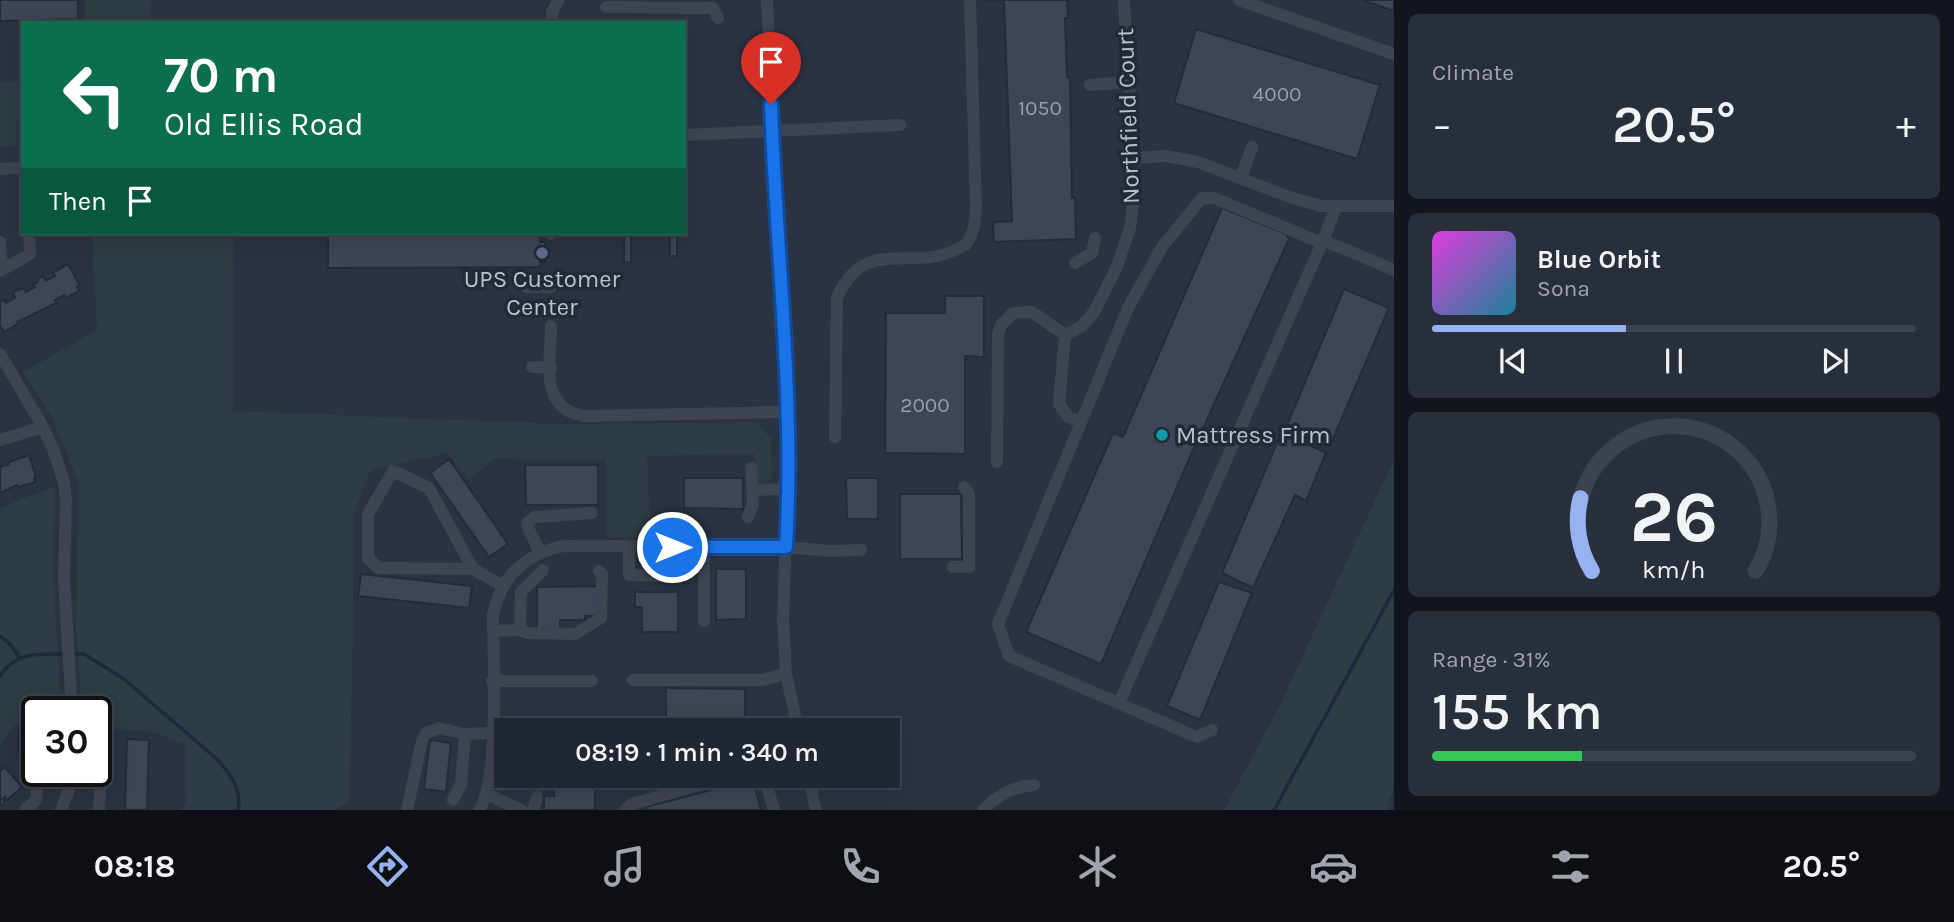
<!DOCTYPE html>
<meta charset="utf-8">
<style>
body{margin:0;font-family:Karla,sans-serif;background:#282e3a;color:#f1f3f6;height:100vh;display:flex;flex-direction:column;font-size:26px;white-space:nowrap}
*{box-sizing:border-box;margin:0}
p{font-size:23px;color:#a2a5ac}
.icon{flex:none;width:38px;height:38px;fill:none;stroke:currentColor;stroke-width:2;stroke-linecap:round;stroke-linejoin:round}
.map{position:relative;flex:1;overflow:hidden}
.sheet{display:flex;flex-direction:column;gap:14px;padding:14px;background:#12151c;width:560px}
.sheet>*{flex:none}
.hud{position:absolute;left:21px;top:21px;width:665px;height:214px;border-radius:0px;box-shadow:0 7px 28px #0002,0 0 0 2px #3d434d;background:#0b6e4f;color:#fff;overflow:hidden}
.speed{position:absolute;left:21px;top:696px;display:flex;gap:14px;font-size:35px;font-weight:700;text-align:center}
.speed>*{display:grid;place-content:center;width:91px;height:91px;border-radius:50%;background:#202632;box-shadow:0 7px 28px #0002,0 0 0 2px #3d434d;line-height:1}
.speed .limit{border:4px solid #111;border-radius:10px;background:#fff;color:#111}
.pin{position:absolute;display:grid;place-items:center;width:60px;height:60px;color:#fff;margin:-72px -30px;border-radius:50% 50% 50% 0;rotate:-45deg;box-shadow:0 0 7px #0007}
.pin .icon{rotate:45deg}
.me{position:absolute;width:77px;margin:-38px;rotate:90deg;stroke-linejoin:round;filter:drop-shadow(0 0 5px #0008)}
.turn{display:flex;align-items:center;gap:24px;height:147px;padding:0 28px;font-size:32px}
.turn .icon{width:91px;height:91px;stroke-width:2.5}
.turn b{display:block;font-size:49px;line-height:60px}
.then{display:flex;align-items:center;height:66px;padding:0 28px;background:#0003;gap:14px;font-size:26px}
.big{font-size:52px;font-weight:600;line-height:1.1}
.sheet .tile{flex:1;display:flex;flex-direction:column;justify-content:center;gap:10px;min-width:0;padding:0 24px;border-radius:10px;background:#282e3a}
.sheet .dial{align-items:center;gap:0}
.dial svg{height:182px;overflow:visible;fill:none;stroke:#3d434d;stroke-width:7;stroke-linecap:round;text-anchor:middle}
.dial text{fill:#f1f3f6;stroke:none}
.song{display:flex;align-items:center;gap:21px}
.cover{width:84px;height:84px;border-radius:10px;background:linear-gradient(135deg,hsl(300 70% 55%),hsl(190 70% 35%))}
.played{height:7px;border-radius:4px;background:linear-gradient(90deg,#95b2f1 40%,#3d434d 40%)}
.keys{display:flex;justify-content:space-around;direction:ltr}
.heat{display:flex;justify-content:space-between;align-items:center;font-size:38px;direction:ltr}
.charge{height:10px;border-radius:5px;background:linear-gradient(90deg,#34c759 31%,#3d434d 0)}
.trip{position:absolute;left:494px;top:718px;width:406px;height:70px;border-radius:0px;background:#202632;box-shadow:0 7px 28px #0002,0 0 0 2px #3d434d;font-weight:600;line-height:70px;text-align:center}
.menu{display:flex;height:112px;justify-content:space-around;align-items:center;background:#0d0f14;color:#a2a5ac}
.menu .icon{width:49px;height:49px}
.menu .active{color:#95b2f1}
.menu b{font-size:32px;color:#f1f3f6}
main{display:flex;flex:1;min-height:0}
.map>svg:first-child{display:block}
.green{fill:#2c3d43}
.lines{fill:none;stroke-linecap:round;stroke-linejoin:round}
.stream{stroke:#1e283f;stroke-width:3.5}
.building{fill:#3d4557;stroke:#252b39;stroke-width:2}
.minor{stroke:#3f4451;stroke-width:12}
.route-casing{stroke:#114b97;stroke-width:18}
.route{stroke:#1a73e8;stroke-width:12}
.service-dot{fill:#5c6f8a;stroke:#232937;stroke-width:2.5}
.culture-dot{fill:#0f9aa8;stroke:#232937;stroke-width:2.5}
.labels{text-anchor:middle;stroke-width:7;stroke-linejoin:round;paint-order:stroke}
.number-label{font-size:21px;fill:#9a9fac}
.street-label{font-size:24px;fill:#bcc0cb;stroke:#232937}
.poi-label{font-size:24px;fill:#bcc0cb;stroke:#232937}
</style>
<main>
<div class="map">
<svg width="1394" height="810" viewBox="0 0 1394 810">
<rect width="100%" height="100%" fill="#2b3242"/>
<path class="green" d="M85 0H151V23H85Z
M23 81V121H17V146H0V82Z
M92 233H234L233 411 559 424 757 422 771 439 772 478 758 483 754 454 647 456 651 538H607L606 460 494 459 469 480 448 453 370 470 353 517V639L349 803 331 810H180L186 803 185 744 148 731 96 728V712H82L76 629 79 483 51 416 23 372 97 330Z
M1394 459V789L1389 800 1388 810H1224L1281 703Z
M55 486 53 565 61 712H37V724H16L0 746V508Z"/>
<g class="lines">
<path class="stream" d="M0 636 10 644 19 657
M72 654H84L124 679 219 761C231 775 242 790 238 810
M0 676C17 651 37 654 65 654
M1274 810 1394 590"/>
</g>
<path class="building" d="M0 0H78V19L0 21Z
M986 0H1067L1068 18H1065L1067 77 1070 78 1072 198H1075L1076 239 994 242 993 222 1012 221 1004 1Z
M1362 0H1394V11Z
M1196 29 1380 85 1357 159 1174 103Z
M1222 208 1286 234 1289 239 1186 466 1101 664 1026 632 1113 433 1123 437Z
M328 233H540V242H545V262H540V267L328 268Z
M624 233H631V263L624 262Z
M670 233H677V256H670Z
M68 264 80 286 77 287 79 291 66 298 64 295 55 300 56 303 17 322 18 324 4 332 2 328 0 329V302L5 300 6 303 15 298 13 292 24 288 26 292 35 287 33 284 38 282 37 279 43 276 46 281 55 276 53 273Z
M1344 289 1389 308 1330 446 1287 425Z
M945 296H984V357L965 356V454L885 453 886 313H945Z
M1282 431 1326 453 1306 501 1295 495 1253 588 1222 573Z
M29 455 36 477 34 478 35 482 19 487 17 485 0 493V465L1 467 9 464V462Z
M449 459 508 544 489 557 430 473Z
M525 465H598V505H526Z
M684 478H743V509L684 508Z
M846 478H878V519H847Z
M900 494H961L962 559H900Z
M716 569H746V619L716 620Z
M361 574 472 586 469 608 358 596Z
M1219 582 1252 593 1200 720 1167 706Z
M597 586V616H585V620H560V630H537V587Z
M635 592H678V632H642V607H635Z
M666 688 745 689V728H666Z
M18 731H37V752H18Z
M127 739 149 740 147 810H125Z
M430 740 451 743 446 792 424 789Z
M5 767 22 787 7 800 5 797 2 799 5 802 0 806V771Z
M562 775H595V810H544V796H554V786H562Z
M753 779 761 810H647L646 807Z"/>
<g class="lines">
<path class="minor" d="M767 0 789 446 783 620 786 673 798 730
M1239 0 1394 54
M606 7 713 8 718 18
M552 23V12L559 0
M1090 85 1129 82
M684 135 900 125
M1134 158 1166 156 1198 162 1292 198 1321 206H1394
M0 169 23 168
M1241 178 1252 147
M551 234V233
M1323 240 1394 270
M0 242 1 257 4 268
M1075 263 1092 253 1095 238
M0 271 30 254 29 233
M526 287H551
M551 326C551 361 538 409 584 416L788 412
M1065 335 1082 326 1094 312 1116 269 1130 228 1135 187 1124 0
M1065 335 1059 404 1068 417 1081 422
M0 354 43 427 53 449 64 482 66 500 64 577 72 712
M532 367 551 368
M835 437 837 298C864 235 911 272 955 250 956 249 964 246 965 245 974 236 975 221 976 209L970 0
M0 440 43 427
M997 462 998 334 1001 325 1013 313 1032 312 1065 335
M752 490 789 489
M748 517 753 505 751 468
M629 547V575L672 576 674 519
M540 552 528 528 527 523 535 517 592 513
M953 567H969V494L964 487
M473 569 378 568 368 558V514L393 471 429 488 473 569 503 586
M704 621V547
M520 630 521 592 543 570
M493 631 520 630 527 633 575 634 601 618 602 574 599 571
M633 680H763L786 673
M492 681H592
M1119 703 1322 243
M1212 730 1197 737 1009 656 998 624 1128 308 1162 247 1202 198H1214L1322 243 1336 207
M761 775 766 783 774 810
M808 775 816 810
M487 794 521 810
M453 800 461 784 465 734 492 733
M25 810 36 800 39 774H72
M61 810 70 787 73 772
M99 810 102 750
M407 810 422 741 426 733 439 728 465 734
M479 810C500 781 493 656 493 615 501 577 525 554 563 546L786 547 830 551 861 550
M533 810 537 797
M625 810 632 804 736 775
M983 810C997 796 1013 786 1034 785"/>
</g>
<g class="lines">
<defs>
<path id="route" d="M672 547H786C795 400 776 252 771 104"/>
</defs>
<use href="#route" class="route-casing"/>
<use href="#route" class="route"/>
</g>
<circle class="service-dot" cx="542" cy="253" r="7"/>
<circle class="culture-dot" cx="1162" cy="435" r="7"/>
<g class="labels">
<g class="number-label">
<text x="1277" y="101">4000</text>
<text x="1040" y="115">1050</text>
<text x="925" y="412">2000</text>
</g>
<g class="street-label">
<text transform="translate(1128 116) rotate(-92)" y="8">Northfield Court</text>
</g>
<g class="poi-label">
<text x="542" y="287">UPS Customer<tspan x="542" dy="28">Center</tspan></text>
<text x="1176" y="443" text-anchor="start">Mattress Firm</text>
</g>
</g>
</svg>
<div class="speed"><div class="limit">30</div></div>
<div class="pin" style="left:771px;top:104px;background:#d93025"><svg class="icon" aria-label="arrive" viewBox="0 0 24 24"><path d="M6 21V4h12l-3 4 3 4H6"/></svg></div>
<svg class="me" style="left:672px;top:547px" viewBox="-20 -20 40 40"><circle r="17" fill="#1a73e8" stroke="#fff" stroke-width="3"/><path d="M0-11L8 9 0 5-8 9z" fill="#fff"/></svg>
<div class="trip">08:19 · 1 min · 340 m</div>
<div class="hud">
<div class="turn"><svg class="icon" aria-label="left" viewBox="0 0 24 24"><path d="M17 20v-9H6M10 6l-5 5 5 5"/></svg><div><b>70 m</b>Old Ellis Road</div></div>
<div class="then">Then<svg class="icon" aria-label="arrive" viewBox="0 0 24 24"><path d="M6 21V4h12l-3 4 3 4H6"/></svg></div>
</div>
</div>
<section class="sheet">
<div class="tile"><p>Climate</p>
<div class="heat"><a>−</a><b class="big">20.5°</b><a>+</a></div>
</div>
<div class="tile">
<div class="song"><i class="cover"></i><div><b>Blue Orbit</b><p>Sona</p></div></div>
<div class="played"></div>
<div class="keys"><svg class="icon" aria-label="previous" viewBox="0 0 24 24"><path d="M18 5L8 12l10 7zM5 5v14"/></svg><svg class="icon" aria-label="pause" viewBox="0 0 24 24"><path d="M8 5v14M16 5v14"/></svg><svg class="icon" aria-label="next" viewBox="0 0 24 24"><path d="M6 5l10 7-10 7zM19 5v14"/></svg></div>
</div>
<div class="tile dial"><svg viewBox="0 0 100 80">
<path d="M14 69A42 42 0 1 1 86 69"/>
<path d="M14 69A42 42 0 0 1 9 37" stroke="#95b2f1"/>
<text x="50" y="56" font-size="32" font-weight="700">26</text>
<text x="50" y="72" font-size="11">km/h</text>
</svg></div>
<div class="tile"><p>Range · 31%</p><b class="big">155 km</b><div class="charge"></div></div>
</section>
</main>
<nav class="menu">
<b>08:18</b>
<svg class="icon active" aria-label="directions" viewBox="0 0 24 24"><path d="M12 3l9 9-9 9-9-9zM9 14v-3h6M13 9l2 2-2 2"/></svg>
<svg class="icon" aria-label="music" viewBox="0 0 24 24"><path d="M9 18V5l10-2v13"/><circle cx="6" cy="18" r="3"/><circle cx="16" cy="16" r="3"/></svg>
<svg class="icon" aria-label="phone" viewBox="0 0 24 24"><path d="M5 4h4l2 5-3 2q2 4 5 5l2-3 5 2v4C11 20 4 13 5 4z"/></svg>
<svg class="icon" aria-label="climate" viewBox="0 0 24 24"><path d="M12 3v18M4 7l16 10M4 17L20 7"/></svg>
<svg class="icon" aria-label="car" viewBox="0 0 24 24"><path d="M5 17H2v-5l4-1 3-4h7l3 4 3 1v5h-3M9 17h6M6 11h13"/><circle cx="7" cy="17" r="2"/><circle cx="17" cy="17" r="2"/></svg>
<svg class="icon" aria-label="filters" viewBox="0 0 24 24"><path d="M4 7h16M4 17h16"/><circle cx="9" cy="7" r="2"/><circle cx="15" cy="17" r="2"/></svg>
<b>20.5°</b>
</nav>
